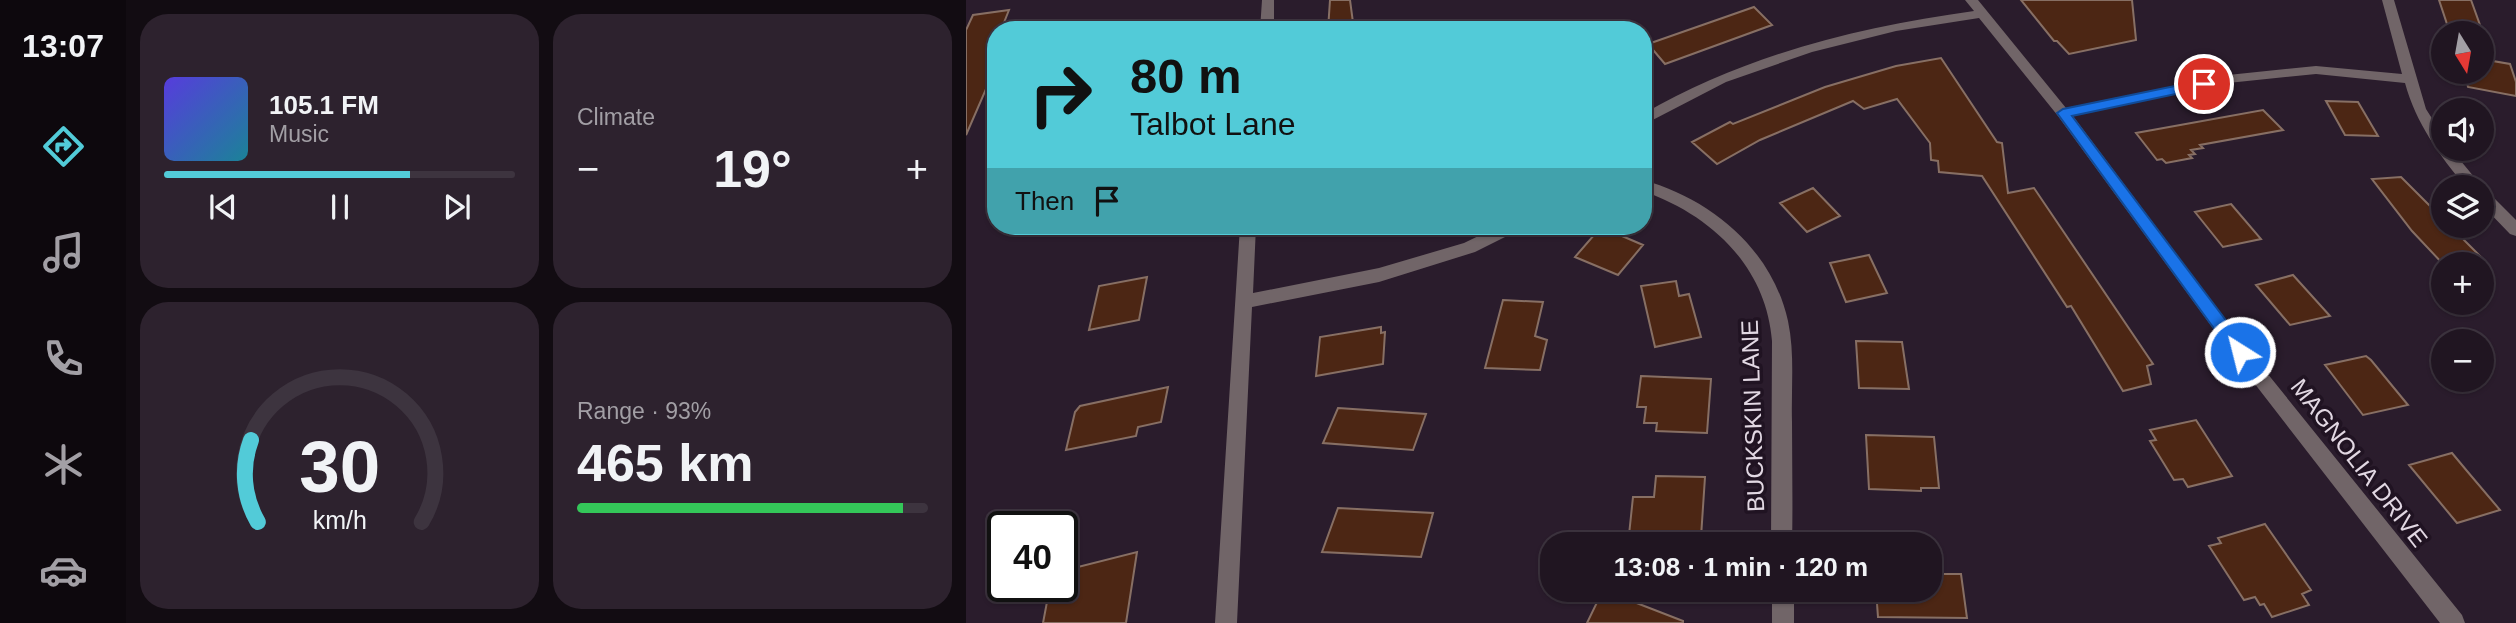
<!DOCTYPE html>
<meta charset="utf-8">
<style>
body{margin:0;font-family:Helvetica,sans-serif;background:#2d222e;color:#f1f3f6;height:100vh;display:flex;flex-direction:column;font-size:26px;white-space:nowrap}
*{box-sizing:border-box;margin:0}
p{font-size:23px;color:#a29fa5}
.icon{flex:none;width:38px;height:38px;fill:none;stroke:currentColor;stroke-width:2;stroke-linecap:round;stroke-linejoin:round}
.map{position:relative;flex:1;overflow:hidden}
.sheet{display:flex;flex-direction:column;gap:14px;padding:14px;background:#120c12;width:840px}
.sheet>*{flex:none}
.banner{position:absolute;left:21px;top:21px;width:665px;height:214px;border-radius:28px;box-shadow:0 2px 5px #0004,0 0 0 2px #3d343f;background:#52cbd8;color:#111;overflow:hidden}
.needle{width:46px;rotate:169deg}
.fabs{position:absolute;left:1465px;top:21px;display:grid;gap:14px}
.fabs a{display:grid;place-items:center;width:63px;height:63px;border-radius:50%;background:#201521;box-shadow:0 2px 5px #0004,0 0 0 2px #3d343f;font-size:35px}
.speed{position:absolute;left:21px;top:511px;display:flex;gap:14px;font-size:35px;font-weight:700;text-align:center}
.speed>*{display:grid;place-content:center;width:91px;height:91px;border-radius:50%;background:#201521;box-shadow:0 2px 5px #0004,0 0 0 2px #3d343f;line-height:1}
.speed .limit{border:4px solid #111;border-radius:10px;background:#fff;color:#111}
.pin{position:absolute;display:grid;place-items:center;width:60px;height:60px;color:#fff;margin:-30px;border:4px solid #fff;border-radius:50%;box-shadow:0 2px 7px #0007}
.me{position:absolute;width:77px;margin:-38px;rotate:324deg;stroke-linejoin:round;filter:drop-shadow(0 0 5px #0008)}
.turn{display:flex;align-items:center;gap:24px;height:147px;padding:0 28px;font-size:32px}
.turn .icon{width:91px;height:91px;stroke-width:2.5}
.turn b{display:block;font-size:49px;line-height:60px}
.then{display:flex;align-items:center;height:66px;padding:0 28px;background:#0003;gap:14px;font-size:26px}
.big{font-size:52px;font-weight:800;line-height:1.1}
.sheet .tile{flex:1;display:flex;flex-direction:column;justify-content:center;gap:10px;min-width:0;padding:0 24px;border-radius:28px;background:#2d222e}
.sheet .dial{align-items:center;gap:0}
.dial svg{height:182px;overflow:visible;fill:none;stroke:#3d343f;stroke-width:7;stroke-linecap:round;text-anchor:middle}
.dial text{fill:#f1f3f6;stroke:none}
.song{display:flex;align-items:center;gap:21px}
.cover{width:84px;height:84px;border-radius:10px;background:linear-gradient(135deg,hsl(250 70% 55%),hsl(190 70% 35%))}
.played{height:7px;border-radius:4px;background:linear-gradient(90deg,#52cbd8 70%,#3d343f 70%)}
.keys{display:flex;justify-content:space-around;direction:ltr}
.heat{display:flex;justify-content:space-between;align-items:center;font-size:38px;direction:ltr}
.charge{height:10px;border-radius:5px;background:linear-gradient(90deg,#34c759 93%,#3d343f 0)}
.sheet .tiles{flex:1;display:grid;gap:14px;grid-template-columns:repeat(2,1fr)}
.trip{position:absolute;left:574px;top:532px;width:402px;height:70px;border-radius:28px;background:#201521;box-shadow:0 2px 5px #0004,0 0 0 2px #3d343f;font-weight:800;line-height:70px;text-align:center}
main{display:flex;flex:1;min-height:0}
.tab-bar{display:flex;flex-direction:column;width:126px;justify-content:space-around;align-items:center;background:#0d080d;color:#a29fa5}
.tab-bar .icon{width:49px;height:49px}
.tab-bar .active{color:#52cbd8}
.tab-bar b{font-size:32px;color:#f1f3f6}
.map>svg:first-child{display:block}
.building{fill:#4c2614;stroke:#876f64;stroke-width:2}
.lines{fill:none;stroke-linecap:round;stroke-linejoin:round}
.minor{fill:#716568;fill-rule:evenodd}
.route{fill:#1a73e8;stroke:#114b97;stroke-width:2}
.labels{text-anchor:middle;stroke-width:7;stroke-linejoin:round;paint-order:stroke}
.street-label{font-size:24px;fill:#e2d8e3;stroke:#201322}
</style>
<main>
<nav class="tab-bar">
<b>13:07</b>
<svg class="icon active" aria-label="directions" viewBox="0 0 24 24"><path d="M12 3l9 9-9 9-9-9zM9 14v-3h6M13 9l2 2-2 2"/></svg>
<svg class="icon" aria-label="music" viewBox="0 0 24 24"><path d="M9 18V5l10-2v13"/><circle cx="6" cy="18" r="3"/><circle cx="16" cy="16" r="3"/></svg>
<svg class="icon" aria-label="phone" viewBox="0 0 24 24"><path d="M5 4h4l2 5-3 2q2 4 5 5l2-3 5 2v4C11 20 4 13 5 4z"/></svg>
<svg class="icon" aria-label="climate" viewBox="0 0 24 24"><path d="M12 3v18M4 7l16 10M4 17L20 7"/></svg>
<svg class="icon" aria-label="car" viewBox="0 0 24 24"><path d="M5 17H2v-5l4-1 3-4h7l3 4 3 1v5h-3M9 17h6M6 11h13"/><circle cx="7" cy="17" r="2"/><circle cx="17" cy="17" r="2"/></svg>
</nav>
<section class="sheet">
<div class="tiles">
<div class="tile">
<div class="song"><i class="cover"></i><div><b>105.1 FM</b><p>Music</p></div></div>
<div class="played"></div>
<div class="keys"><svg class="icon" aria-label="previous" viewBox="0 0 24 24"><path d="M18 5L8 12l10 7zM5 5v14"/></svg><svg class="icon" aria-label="pause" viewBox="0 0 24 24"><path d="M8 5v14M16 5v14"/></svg><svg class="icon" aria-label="next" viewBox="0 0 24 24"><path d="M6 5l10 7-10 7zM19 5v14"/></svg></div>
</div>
<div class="tile"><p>Climate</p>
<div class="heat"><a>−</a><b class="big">19°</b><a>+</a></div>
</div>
<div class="tile dial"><svg viewBox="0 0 100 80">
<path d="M14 69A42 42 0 1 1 86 69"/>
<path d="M14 69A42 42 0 0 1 11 33" stroke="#52cbd8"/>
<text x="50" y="56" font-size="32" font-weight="700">30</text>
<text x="50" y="72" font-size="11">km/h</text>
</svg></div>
<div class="tile"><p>Range · 93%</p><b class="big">465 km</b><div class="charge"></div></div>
</div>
</section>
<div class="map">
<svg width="1550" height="623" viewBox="0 0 1550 623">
<rect width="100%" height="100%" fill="#2a1c2c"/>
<path class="building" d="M364 0H384L388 30H362Z
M1055 0H1166L1170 40 1103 54 1091 41H1088Z
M1473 0H1505L1527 61 1544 64 1550 82V96L1502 87 1498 72H1516V33H1484Z
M788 7 806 25 699 64 682 44Z
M43 10 35 30H30V85L20 89 0 135V30L7 15Z
M975 58 1031 142 1036 143 1042 193 1068 188 1187 364 1181 366 1185 384 1157 391 1105 306 1101 307 1016 176 973 172 972 161 965 160 964 143 931 99 898 109 887 101 794 140 751 164 726 142 764 122 767 124 859 87 930 66Z
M1360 101 1392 102 1412 136 1379 135Z
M1297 110 1317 130 1234 145 1237 148 1225 150 1229 154 1223 155 1226 158 1200 163 1196 159 1191 160 1170 133Z
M1435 177 1477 219V226H1484L1516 258 1509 259 1513 263 1477 264 1446 231 1406 179Z
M847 188 874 216 841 232 814 203Z
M1265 204 1295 239 1257 247 1229 212Z
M635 227 677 245 652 275 609 257Z
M903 255 921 293 880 302 864 263Z
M1327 275 1364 316 1324 325 1290 285Z
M181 277 173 320 123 330 133 286Z
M710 281 713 296 723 294 735 337 689 347 675 286Z
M537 300 577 302 569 336 581 340 574 370 519 368Z
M415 327V333L419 332 417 364 350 376 354 337Z
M890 341 936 342 943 389 893 388Z
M1400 356 1405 360 1442 405 1397 415 1359 365Z
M675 376 745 379 741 433 690 431 691 423H678L680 407H671Z
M202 387 195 422 172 427 170 436 100 450 109 412 114 406Z
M372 408 460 414 447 450 357 443Z
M1230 420 1266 476 1222 487 1217 479 1208 480 1184 441 1190 440 1184 430Z
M900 435 968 437 973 488H955V491L903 489Z
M1486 453 1501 471 1534 510 1491 523 1443 465Z
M690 476 739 477 735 537 663 535 667 497H688Z
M372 508 467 513 455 557 356 552Z
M1299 524 1345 590 1336 594 1343 605 1306 617 1298 604 1294 605 1289 597 1278 600 1243 546 1255 543 1252 538Z
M171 552 160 623H77L84 586H96V571Z
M964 574H995L1001 618 912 617 910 590H964Z
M637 590 717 621V623H621Z"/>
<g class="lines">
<path class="minor" d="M296 0H308V30H294Z
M999 0H1012L1100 108 1262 75 1350 66 1436 74 1416 0H1428L1460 109 1477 136V149H1485L1513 183 1516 187H1500C1473 155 1450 123 1439 83L1350 74 1262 83 1107 116 1280 347 1496 615 1499 623H1474L1268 357 1092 116 1013 18 930 31 846 52 760 82 677 125V114C779 55 892 27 1008 11Z
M677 180C745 199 806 249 822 321 829 354 825 389 826 422 826 463 827 504 826 544H805L806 341C800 266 745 215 677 191Z
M1516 190 1522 192 1550 220V236L1544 234 1516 205Z
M274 226H290L287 293 413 268 498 243 533 226H555L553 230 509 252 413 282 286 307 271 623H249Z
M806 590H828V623H806Z"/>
</g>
<path class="route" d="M1238 80 1243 81V87L1106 116 1280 347 1282 352 1280 356H1268L1091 113 1097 109Z"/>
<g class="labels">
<g class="street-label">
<text transform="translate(787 416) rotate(-92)" y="8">BUCKSKIN LANE</text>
<text transform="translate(1393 463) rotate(52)" y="8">MAGNOLIA DRIVE</text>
</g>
</g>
</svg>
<div class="fabs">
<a><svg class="needle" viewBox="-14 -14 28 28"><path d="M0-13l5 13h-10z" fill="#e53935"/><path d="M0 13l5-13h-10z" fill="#a29fa5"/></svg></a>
<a><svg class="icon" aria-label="sound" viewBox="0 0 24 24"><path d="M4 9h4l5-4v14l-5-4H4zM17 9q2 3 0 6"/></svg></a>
<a><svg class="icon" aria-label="layers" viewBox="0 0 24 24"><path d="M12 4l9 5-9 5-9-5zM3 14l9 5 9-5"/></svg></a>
<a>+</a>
<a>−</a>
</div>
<div class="speed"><div class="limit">40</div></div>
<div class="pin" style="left:1238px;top:84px;background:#d93025"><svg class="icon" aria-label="arrive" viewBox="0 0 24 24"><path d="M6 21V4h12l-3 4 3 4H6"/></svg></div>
<svg class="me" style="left:1274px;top:352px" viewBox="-20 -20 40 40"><circle r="17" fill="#1a73e8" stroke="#fff" stroke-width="3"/><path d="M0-11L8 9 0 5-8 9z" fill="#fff"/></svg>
<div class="trip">13:08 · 1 min · 120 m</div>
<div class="banner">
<div class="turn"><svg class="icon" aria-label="right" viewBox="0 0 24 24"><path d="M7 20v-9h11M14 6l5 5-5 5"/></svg><div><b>80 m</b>Talbot Lane</div></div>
<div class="then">Then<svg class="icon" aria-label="arrive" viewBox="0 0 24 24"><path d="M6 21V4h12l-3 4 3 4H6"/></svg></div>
</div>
</div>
</main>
